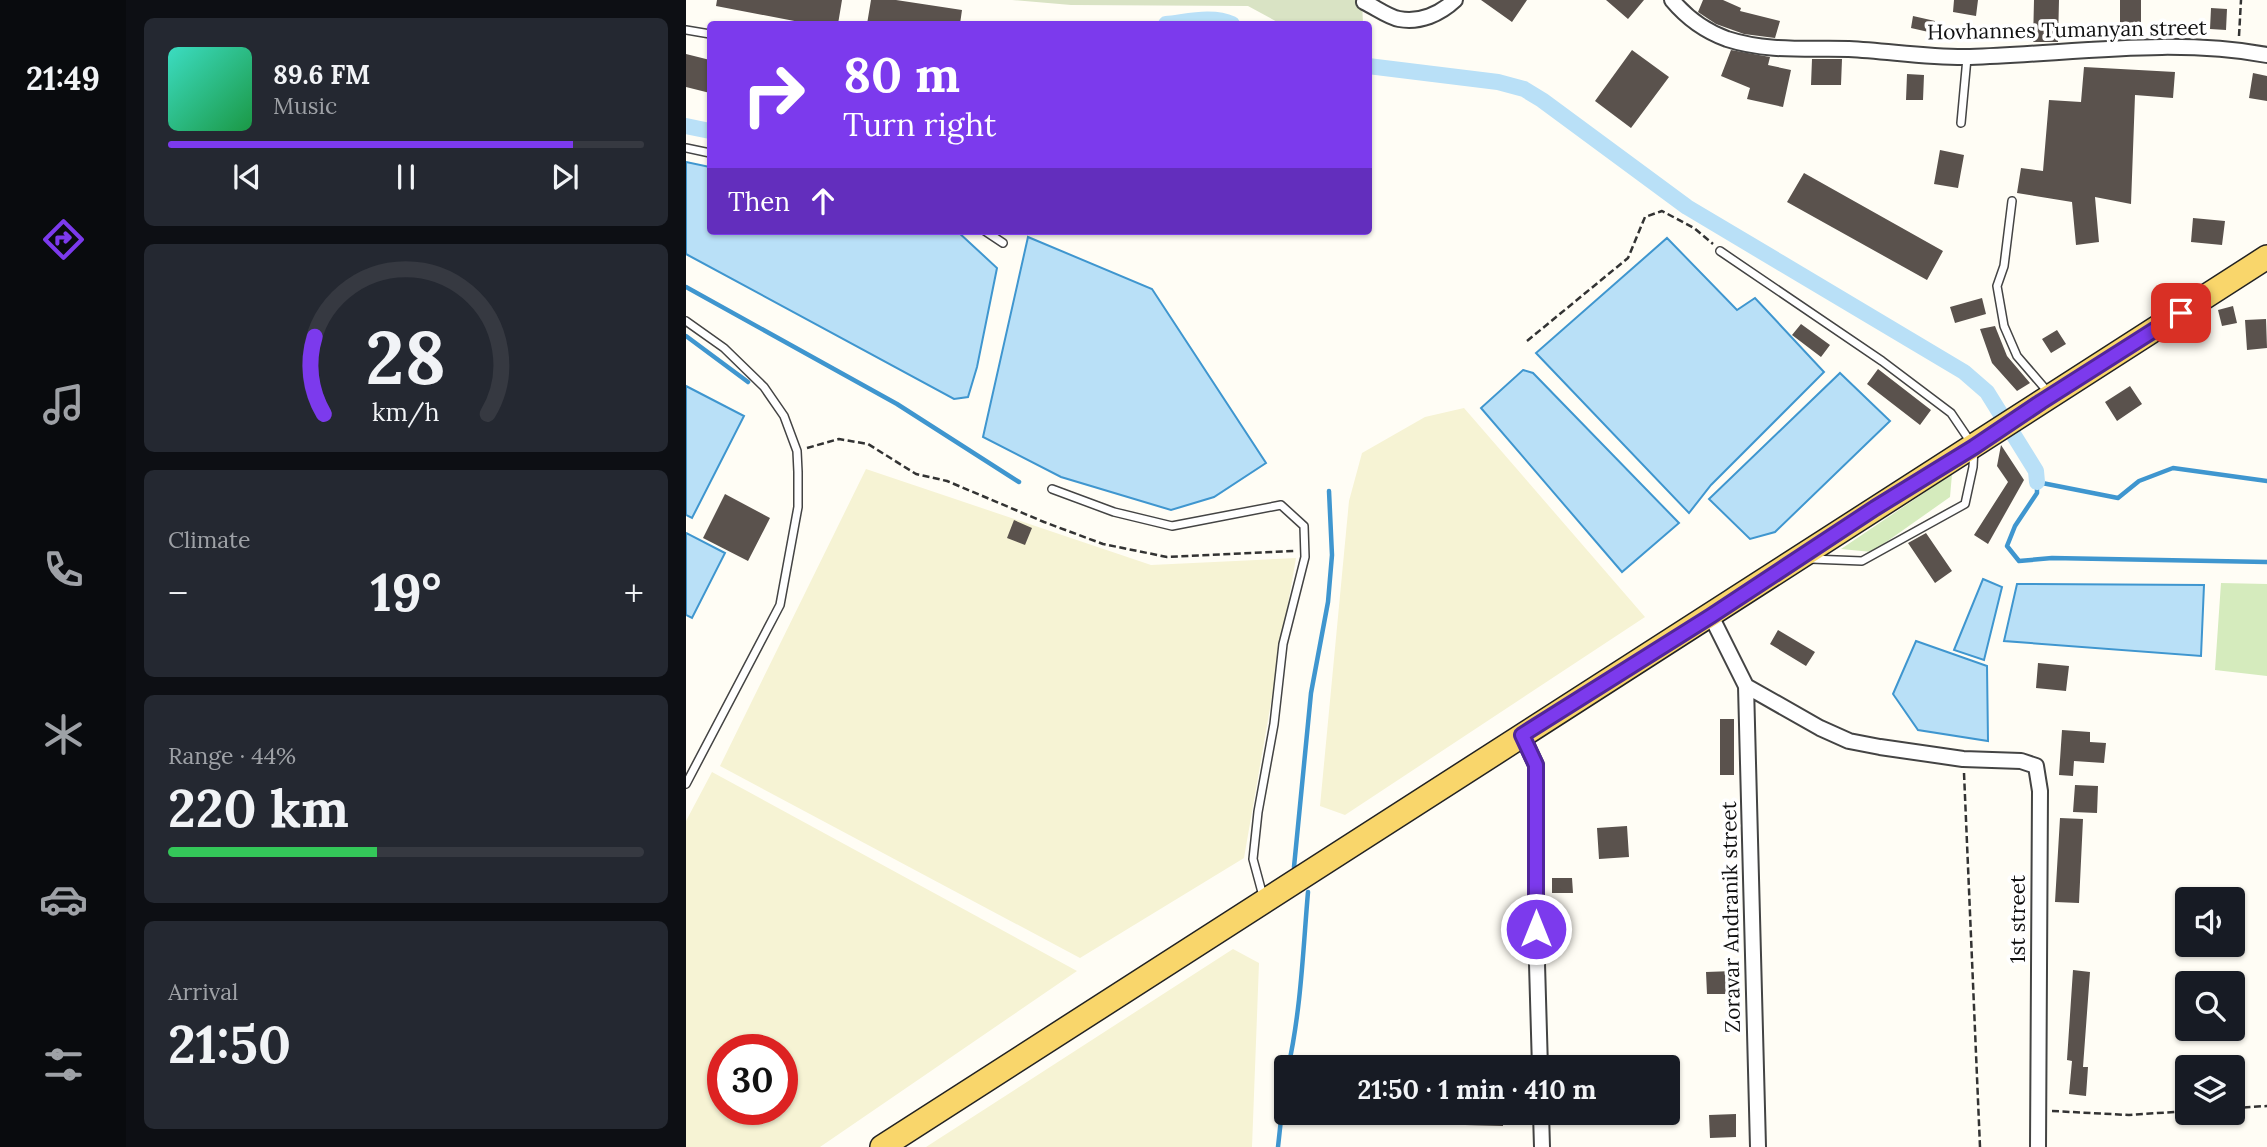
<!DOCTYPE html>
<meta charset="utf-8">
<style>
body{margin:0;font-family:Lora,serif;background:#242831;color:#f1f3f6;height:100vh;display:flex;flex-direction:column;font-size:26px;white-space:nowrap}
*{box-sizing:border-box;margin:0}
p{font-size:23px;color:#9ea1a6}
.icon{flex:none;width:38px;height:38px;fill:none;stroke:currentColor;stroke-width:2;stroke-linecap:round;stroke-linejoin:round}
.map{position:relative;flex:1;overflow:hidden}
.panel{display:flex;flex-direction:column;gap:18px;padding:18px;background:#0d0f14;width:560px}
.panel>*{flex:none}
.banner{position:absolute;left:21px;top:21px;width:665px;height:214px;border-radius:7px;box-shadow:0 2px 5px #0004;background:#7c3aed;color:#fff;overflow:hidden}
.fabs{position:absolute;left:1489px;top:887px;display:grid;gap:14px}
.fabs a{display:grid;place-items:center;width:70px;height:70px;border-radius:7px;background:#171b24;box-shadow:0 2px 5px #0004;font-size:35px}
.speed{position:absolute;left:21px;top:1034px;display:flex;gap:14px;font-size:35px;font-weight:700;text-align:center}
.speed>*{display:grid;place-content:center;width:91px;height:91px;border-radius:50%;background:#171b24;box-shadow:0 2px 5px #0004;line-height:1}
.speed .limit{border:10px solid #d22;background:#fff;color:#111}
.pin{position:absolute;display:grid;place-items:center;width:60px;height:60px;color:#fff;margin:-30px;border-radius:14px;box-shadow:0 4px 10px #0006}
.me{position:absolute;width:77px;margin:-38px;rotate:0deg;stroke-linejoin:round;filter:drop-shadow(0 0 5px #0008)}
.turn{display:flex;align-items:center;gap:24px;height:147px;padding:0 21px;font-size:32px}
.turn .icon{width:91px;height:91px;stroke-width:2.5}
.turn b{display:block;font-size:49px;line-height:60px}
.then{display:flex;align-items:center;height:66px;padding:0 21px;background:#0003;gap:14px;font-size:26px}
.big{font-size:52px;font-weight:700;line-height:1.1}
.panel .card{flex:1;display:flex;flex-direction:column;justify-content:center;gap:10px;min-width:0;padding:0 24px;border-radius:10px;background:#242831}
.panel .dial{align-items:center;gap:0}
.dial svg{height:182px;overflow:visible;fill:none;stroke:#363941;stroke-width:7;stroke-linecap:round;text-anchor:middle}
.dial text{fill:#f1f3f6;stroke:none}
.song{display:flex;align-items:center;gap:21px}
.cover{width:84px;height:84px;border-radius:10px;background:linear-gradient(135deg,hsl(170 70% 55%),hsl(140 70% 35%))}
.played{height:7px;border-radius:4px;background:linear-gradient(90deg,#7c3aed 85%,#363941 85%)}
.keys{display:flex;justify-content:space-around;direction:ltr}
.heat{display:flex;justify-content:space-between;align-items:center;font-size:38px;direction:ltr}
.charge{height:10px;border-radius:5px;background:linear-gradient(90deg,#34c759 44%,#363941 0)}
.trip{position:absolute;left:588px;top:1055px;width:406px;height:70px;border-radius:7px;background:#171b24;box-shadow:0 2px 5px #0004;font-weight:700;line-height:70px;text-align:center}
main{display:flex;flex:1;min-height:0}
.tab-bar{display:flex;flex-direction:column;width:126px;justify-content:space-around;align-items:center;background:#090b0e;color:#9ea1a6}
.tab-bar .icon{width:49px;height:49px}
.tab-bar .active{color:#7c3aed}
.tab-bar b{font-size:32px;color:#f1f3f6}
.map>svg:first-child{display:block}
.farmland{fill:#f6f3d4;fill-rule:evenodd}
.green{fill:#d5ebbd}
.cemetery{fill:#d9e3c4}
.water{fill:#b9e0f7;stroke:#3f96cf;stroke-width:2}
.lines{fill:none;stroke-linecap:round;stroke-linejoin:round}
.stream{stroke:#3f96cf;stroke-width:4.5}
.canal{stroke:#b9e0f7;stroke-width:16}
.building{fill:#5a524d}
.service-casing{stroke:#444;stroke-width:10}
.minor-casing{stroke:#444;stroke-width:18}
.primary-casing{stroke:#222;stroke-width:26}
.path{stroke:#333;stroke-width:2.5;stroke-dasharray:7 3.5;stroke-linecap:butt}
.service{stroke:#fff;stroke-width:7}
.minor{stroke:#fff;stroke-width:14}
.primary{stroke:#f9d66b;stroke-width:23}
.route-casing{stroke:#51269a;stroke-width:18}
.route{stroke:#7c3aed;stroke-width:12}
.labels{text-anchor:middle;stroke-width:7;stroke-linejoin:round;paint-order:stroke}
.street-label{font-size:21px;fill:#111;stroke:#fff}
</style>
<main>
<nav class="tab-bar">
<b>21:49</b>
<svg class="icon active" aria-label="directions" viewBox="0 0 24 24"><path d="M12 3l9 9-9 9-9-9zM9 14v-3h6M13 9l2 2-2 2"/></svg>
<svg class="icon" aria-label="music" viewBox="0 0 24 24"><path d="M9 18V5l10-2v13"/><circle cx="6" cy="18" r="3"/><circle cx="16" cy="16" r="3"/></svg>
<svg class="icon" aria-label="phone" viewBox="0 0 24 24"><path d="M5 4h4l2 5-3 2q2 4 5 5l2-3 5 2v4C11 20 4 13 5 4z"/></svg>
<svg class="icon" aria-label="climate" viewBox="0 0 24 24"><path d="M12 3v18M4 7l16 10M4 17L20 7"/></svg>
<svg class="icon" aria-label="car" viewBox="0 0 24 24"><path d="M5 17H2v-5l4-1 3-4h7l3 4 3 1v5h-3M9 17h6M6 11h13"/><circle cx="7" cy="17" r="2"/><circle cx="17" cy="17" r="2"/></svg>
<svg class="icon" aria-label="filters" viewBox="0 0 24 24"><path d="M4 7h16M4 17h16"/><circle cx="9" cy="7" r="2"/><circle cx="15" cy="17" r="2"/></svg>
</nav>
<section class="panel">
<div class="card">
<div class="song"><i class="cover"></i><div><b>89.6 FM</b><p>Music</p></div></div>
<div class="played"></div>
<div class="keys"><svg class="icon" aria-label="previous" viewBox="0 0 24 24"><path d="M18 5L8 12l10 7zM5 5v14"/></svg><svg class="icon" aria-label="pause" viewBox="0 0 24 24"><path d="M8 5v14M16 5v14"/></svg><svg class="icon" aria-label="next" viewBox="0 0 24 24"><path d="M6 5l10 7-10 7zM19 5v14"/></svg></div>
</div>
<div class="card dial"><svg viewBox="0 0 100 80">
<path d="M14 69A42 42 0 1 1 86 69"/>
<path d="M14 69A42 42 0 0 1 10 35" stroke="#7c3aed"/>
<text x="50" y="56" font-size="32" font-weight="700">28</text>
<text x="50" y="72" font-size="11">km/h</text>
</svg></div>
<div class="card"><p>Climate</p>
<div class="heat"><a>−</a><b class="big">19°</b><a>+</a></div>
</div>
<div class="card"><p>Range · 44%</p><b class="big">220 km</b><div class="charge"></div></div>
<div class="card"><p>Arrival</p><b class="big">21:50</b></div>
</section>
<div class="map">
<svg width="1581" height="1147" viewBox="0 0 1581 1147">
<rect width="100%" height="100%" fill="#fffdf5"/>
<path class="farmland" d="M778 408 959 617 659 815 634 806 663 501 676 453 739 417Z
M180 469 465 565 610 558 558 858 394 958 34 766Z
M26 772 391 971 134 1147H0V821ZM37 1050H96V1110H37Z
M547 949 573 963 566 1147H240Z"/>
<path class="green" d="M1266 474 1264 497 1186 552 1155 549Z
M1535 583 1581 584V676L1529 670Z"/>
<path class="cemetery" d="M326 0H676L677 24H595L562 6 385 5Z"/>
<path class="water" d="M0 162 24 167V231H271L311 268 291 367 282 397 268 399 0 254Z
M342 237 466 289 580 463 528 497 485 510 375 477 297 437Z
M981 238 1051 310 1069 298 1138 372 1025 485 1003 513 850 353Z
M837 370 847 373 993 523 936 572 795 408Z
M1154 373 1204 421 1089 532 1064 539 1023 499Z
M0 386 58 416 6 518 0 515Z
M0 533 39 553 6 618 0 615Z
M1297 579 1316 587 1298 660 1268 650Z
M1331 584 1518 585 1515 656 1318 641Z
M1230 641 1301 666 1302 741 1232 730 1207 694Z"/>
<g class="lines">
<path class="stream" d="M0 287 211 404 333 482
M0 336 62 382
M1581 481 1487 468 1453 481 1432 498 1351 482V493L1329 526 1321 546 1333 561 1366 558 1581 562
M608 867 625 693 642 602 646 555 643 491
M602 1068C615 1010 617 950 622 892
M592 1147 600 1073"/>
<path class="canal" d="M480 24C501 22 526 15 546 24
M682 66 812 82 838 89 856 100 1001 207 1278 372 1301 392 1350 471 1351 482
M0 126 24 131"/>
</g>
<path class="building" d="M31 0H156L152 24H124L30 6Z
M185 0H210L276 10 274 24H181Z
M795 0H841L826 22Z
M920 0H958L942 19Z
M1017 0H1037L1055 8 1054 11 1094 21 1089 38 1058 34 1030 24 1012 12Z
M1268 0H1292L1290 16 1267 12Z
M1348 0H1373L1372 42H1347Z
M1434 0H1455V27H1434Z
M1525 8 1541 9 1540 30 1524 29Z
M1227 16 1249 21 1247 33 1225 28Z
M946 50 983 77 945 128 909 101Z
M1045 50 1084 57 1082 65 1105 70 1097 107 1061 99 1064 88 1035 76Z
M0 54 24 60V93L0 87Z
M1126 59H1156L1155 85H1125Z
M1398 67 1489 72 1487 98 1449 95 1445 204 1409 197 1413 242 1390 245 1386 202 1331 193 1335 168 1357 171 1363 100 1395 102Z
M1567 73 1581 76V101L1563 98Z
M1221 74 1238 75 1237 100H1220Z
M1254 150 1278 155 1272 188 1248 184Z
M1118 173 1257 251 1241 280 1101 202Z
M1507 218 1539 221 1536 245 1505 242Z
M1296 298 1300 314 1269 323 1264 307Z
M1547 306 1551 323 1536 326 1532 310Z
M1580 319 1581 348 1561 350 1559 320Z
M1115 324 1144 345 1135 357 1106 335Z
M1309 326 1321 356 1344 383 1331 391 1306 363 1294 329Z
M1371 330 1380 344 1365 353 1356 339Z
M1192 369 1245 410 1234 425 1181 384Z
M1444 386 1456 404 1431 421 1419 402Z
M1315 445 1338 480 1302 544 1288 535 1322 482 1311 466Z
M39 494 84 518 62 561 17 538Z
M328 520 346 528 339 545 321 538Z
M1240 533 1266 571 1249 583 1222 543Z
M1092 630 1129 652 1120 666 1084 644Z
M1352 663 1383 666 1380 691 1350 688Z
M1034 719H1048V775H1034Z
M1376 730 1404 732V742L1420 743 1418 763 1388 761 1387 776 1373 775Z
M1389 785 1412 786 1411 813 1387 812Z
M1374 818 1397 819 1393 903 1369 902Z
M941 826 943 857 913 859 911 828Z
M866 878H886L887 893H866Z
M1387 970 1404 972 1397 1067H1402L1400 1096 1383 1094 1386 1061 1381 1060Z
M1047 971V994H1021L1020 972Z
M741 1113H817V1126L741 1124Z
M1050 1114V1137L1024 1138 1023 1115Z"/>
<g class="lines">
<defs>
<path id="service" d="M0 30 24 34
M1275 123 1281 58
M0 148 24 153
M1326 201 1318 266 1311 286 1318 326 1331 356 1362 392
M299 231 317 243
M1034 251 1196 361 1265 413 1288 447 1287 467 1279 504 1176 561 1125 559
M0 321 38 348 78 387 98 416 111 451 112 472V507L94 605 0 784
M366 489 428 512 486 526 595 505 618 526 619 557 597 644 588 724 572 812 567 859 577 896"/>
<path id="minor" d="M986 0C1001 18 1019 31 1041 39 1081 52 1122 48 1163 49 1203 51 1244 58 1284 57 1383 54 1484 37 1581 55
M678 2C689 7 702 17 713 19 734 23 754 14 769 0
M1025 616 1060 686 1134 728 1163 741 1194 747 1277 759 1335 761 1350 766 1354 791 1352 1147
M1060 686 1072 1147
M836 735 850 765V929L854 1068
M855 1113 856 1147"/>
<path id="primary" d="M196 1147 1581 257"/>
</defs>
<use href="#service" class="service-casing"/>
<use href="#minor" class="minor-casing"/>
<use href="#primary" class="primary-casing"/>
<path class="path" d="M1553 36 1555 0
M841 341 942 258 959 217 976 211 1008 228 1027 244
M121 448 153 439 182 444 230 474 261 481 358 522 417 544 481 557 608 551
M1278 773 1294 1147
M1547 1108 1581 1106
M1366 1111 1443 1115 1502 1111"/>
<use href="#service" class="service"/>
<use href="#minor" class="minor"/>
<use href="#primary" class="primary"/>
</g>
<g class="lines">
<defs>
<path id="route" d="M850 929V765L836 735 1025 616 1189 508 1288 447 1355 402 1495 313"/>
</defs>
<use href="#route" class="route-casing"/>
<use href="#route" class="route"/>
</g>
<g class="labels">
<g class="street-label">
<text transform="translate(1381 30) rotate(-1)" y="7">Hovhannes Tumanyan street</text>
<text transform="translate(1045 917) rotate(-91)" y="7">Zoravar Andranik street</text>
<text transform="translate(1332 919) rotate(-90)" y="7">1st street</text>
</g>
</g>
</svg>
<div class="fabs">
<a><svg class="icon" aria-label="sound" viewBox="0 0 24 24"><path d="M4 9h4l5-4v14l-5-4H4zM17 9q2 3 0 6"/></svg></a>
<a><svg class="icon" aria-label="search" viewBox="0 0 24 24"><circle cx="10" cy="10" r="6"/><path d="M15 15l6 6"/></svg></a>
<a><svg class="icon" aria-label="layers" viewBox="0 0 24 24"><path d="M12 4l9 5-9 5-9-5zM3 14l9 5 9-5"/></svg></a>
</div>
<div class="speed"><div class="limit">30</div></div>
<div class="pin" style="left:1495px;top:313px;background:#d93025"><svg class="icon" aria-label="arrive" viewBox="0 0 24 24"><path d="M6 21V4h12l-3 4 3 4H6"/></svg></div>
<svg class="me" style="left:850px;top:929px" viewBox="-20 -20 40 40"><circle r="17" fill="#7c3aed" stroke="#fff" stroke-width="3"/><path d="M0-11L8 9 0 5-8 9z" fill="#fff"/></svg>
<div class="trip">21:50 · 1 min · 410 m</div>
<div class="banner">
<div class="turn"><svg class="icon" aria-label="right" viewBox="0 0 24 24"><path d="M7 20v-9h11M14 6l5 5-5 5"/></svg><div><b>80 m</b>Turn right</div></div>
<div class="then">Then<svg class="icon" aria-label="ahead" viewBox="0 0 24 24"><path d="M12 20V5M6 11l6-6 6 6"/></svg></div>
</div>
</div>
</main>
